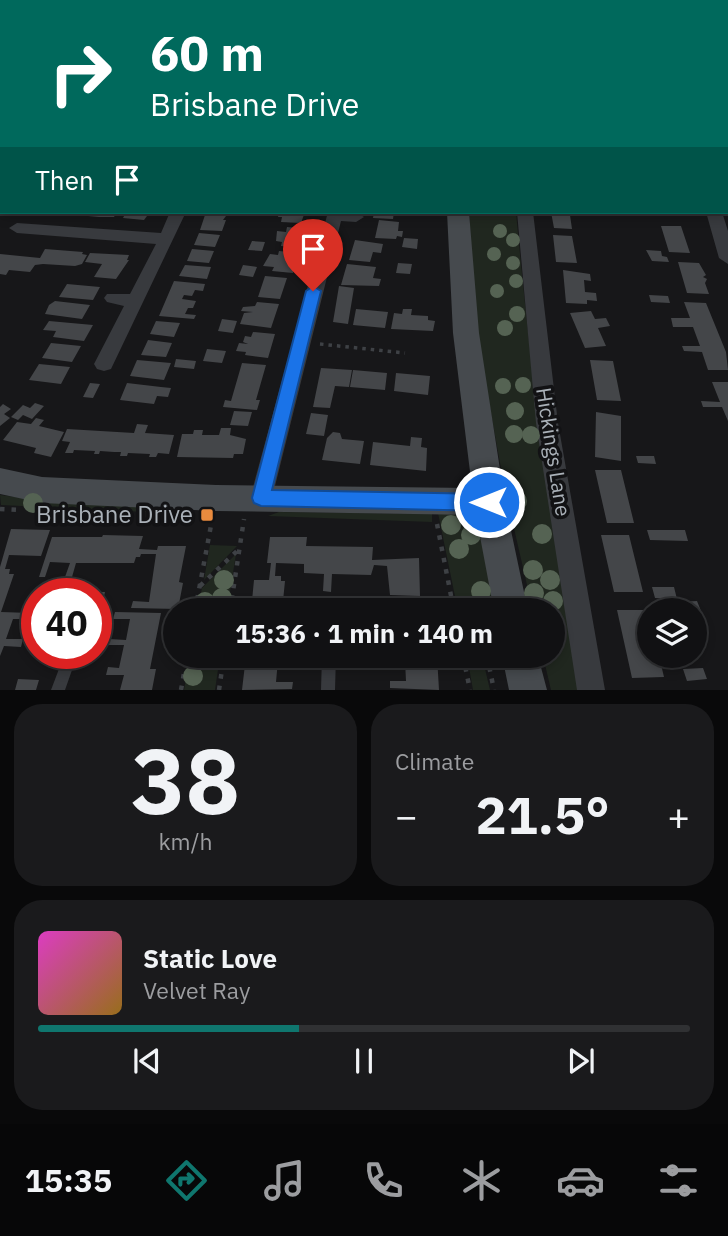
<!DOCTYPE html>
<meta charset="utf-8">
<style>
body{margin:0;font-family:"IBM Plex Sans",sans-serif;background:#1a1a1c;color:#f1f3f6;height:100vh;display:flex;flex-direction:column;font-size:26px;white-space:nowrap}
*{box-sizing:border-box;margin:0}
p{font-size:23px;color:#9c9da0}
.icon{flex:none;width:38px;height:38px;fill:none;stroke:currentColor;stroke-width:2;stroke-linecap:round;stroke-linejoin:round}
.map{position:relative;height:690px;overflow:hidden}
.drawer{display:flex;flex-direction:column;gap:14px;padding:14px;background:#09090a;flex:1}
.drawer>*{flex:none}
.banner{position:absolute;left:0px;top:0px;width:728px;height:214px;box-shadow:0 4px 10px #0003,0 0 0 2px #303133;background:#00695c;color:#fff;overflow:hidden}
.fabs{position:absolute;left:637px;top:598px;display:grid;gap:14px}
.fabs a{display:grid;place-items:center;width:70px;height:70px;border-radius:50%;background:#111113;box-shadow:0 4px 10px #0003,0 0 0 2px #303133;font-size:35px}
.speed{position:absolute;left:21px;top:578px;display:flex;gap:14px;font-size:35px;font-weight:700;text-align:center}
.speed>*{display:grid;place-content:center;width:91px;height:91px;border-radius:50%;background:#111113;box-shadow:0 4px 10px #0003,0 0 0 2px #303133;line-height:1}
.speed .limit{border:10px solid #d22;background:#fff;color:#111}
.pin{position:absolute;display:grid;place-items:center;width:60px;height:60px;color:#fff;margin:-72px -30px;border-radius:50% 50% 50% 0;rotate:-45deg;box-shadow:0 0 7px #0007}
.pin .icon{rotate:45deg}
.me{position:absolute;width:77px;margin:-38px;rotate:270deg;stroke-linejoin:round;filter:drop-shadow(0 0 5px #0008)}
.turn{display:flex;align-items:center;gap:24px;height:147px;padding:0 35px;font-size:32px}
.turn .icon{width:91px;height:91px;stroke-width:2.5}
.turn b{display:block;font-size:49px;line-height:60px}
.then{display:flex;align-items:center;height:66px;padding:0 35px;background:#0003;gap:14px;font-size:26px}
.big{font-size:52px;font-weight:800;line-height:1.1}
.drawer .tile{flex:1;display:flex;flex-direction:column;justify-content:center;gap:10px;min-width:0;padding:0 24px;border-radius:28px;background:#1a1a1c}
.drawer .dial{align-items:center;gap:0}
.dial b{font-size:91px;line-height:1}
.song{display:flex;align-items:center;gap:21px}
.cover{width:84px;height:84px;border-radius:10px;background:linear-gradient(135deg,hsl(310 70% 55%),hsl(40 70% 35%))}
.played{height:7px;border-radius:4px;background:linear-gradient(90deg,#0f766e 40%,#303133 40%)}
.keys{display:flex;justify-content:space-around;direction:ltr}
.heat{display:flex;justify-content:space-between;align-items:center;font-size:38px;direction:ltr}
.drawer .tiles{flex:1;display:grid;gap:14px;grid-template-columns:1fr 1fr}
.tile:last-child{grid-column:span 2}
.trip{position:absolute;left:163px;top:598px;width:402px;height:70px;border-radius:35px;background:#111113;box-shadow:0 4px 10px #0003,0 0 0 2px #303133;font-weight:800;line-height:70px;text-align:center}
.menu{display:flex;height:112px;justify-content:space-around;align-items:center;background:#070708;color:#9c9da0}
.menu .icon{width:49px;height:49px}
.menu .on{color:#0f766e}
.menu b{font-size:32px;color:#f1f3f6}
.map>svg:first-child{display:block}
.green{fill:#20271f}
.building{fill:#444649}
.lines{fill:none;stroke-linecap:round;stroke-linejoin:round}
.path-far1{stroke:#3e4145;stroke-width:3.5;stroke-dasharray:3.5 5;stroke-linecap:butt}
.path{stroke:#3e4145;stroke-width:4.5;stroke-dasharray:4.5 7;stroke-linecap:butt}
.lane{fill:#383a3e;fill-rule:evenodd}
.street{fill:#383a3e;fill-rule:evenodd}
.secondary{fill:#464a4e;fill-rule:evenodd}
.tree{fill:#556353}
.route{fill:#1a73e8;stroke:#114b97;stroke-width:2}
.poi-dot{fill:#ea8b3e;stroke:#121214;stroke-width:2.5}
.labels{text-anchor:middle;stroke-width:7;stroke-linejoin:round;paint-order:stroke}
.street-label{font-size:21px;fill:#aab1b8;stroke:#121214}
.near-poi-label{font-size:24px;fill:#aab1b8;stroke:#121214;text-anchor:end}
</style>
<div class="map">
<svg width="728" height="690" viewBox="0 0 728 690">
<rect width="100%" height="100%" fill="#171719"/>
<path class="green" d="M0 0H284V2H2L0 82Z
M469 212H516C531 372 549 532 582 690H551L543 656H553V611H533L504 485 477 336Z
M0 495 46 501 180 506 185 514 1 505Z
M279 512 432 514V522L268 516Z
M438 513 462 514 480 529 495 611H458Z
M210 545 237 546 204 580Z
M236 554 227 611H198L202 588Z
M190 656H220L215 690H184Z
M467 656H482L490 690H473Z"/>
<path class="building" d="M68 212H117L114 217H99L66 214Z
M126 212H150L144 220 123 218Z
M206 212H229L223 220H226L222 231 200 230Z
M284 212H305L301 223 281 222 282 217H278L279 213Z
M374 212H394L393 219 373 218Z
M551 212H577L578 215H570L572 229 554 228Z
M379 220 399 222 398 231H403L402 237 397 236 396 239 375 238Z
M661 226H681L690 253 669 252Z
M287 227 307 229 301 248 281 246 282 242 276 241 277 231 286 232Z
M199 233 220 235 215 247 194 245Z
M553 235 572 236 577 263 556 262Z
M404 238 418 239 417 249 402 247Z
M355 240 383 244 381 253 373 252 370 262 349 260Z
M252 241 265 242 262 251 248 250Z
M45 249 83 252 82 254 87 255 82 264 75 266 43 264 35 265 30 272 9 270 6 275 0 274V254L40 258Z
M192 249 214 251 209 263 187 261Z
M646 250 661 251 662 256 667 257 669 262 652 261Z
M279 251 300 253 293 273 272 271 274 267 263 266 270 254 278 255Z
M90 253 129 255 127 260H129L116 279 94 277 102 264 85 262Z
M678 262 699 263 706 275 703 277 707 279 705 283 709 294 687 293Z
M398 263 412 264 410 274 396 273Z
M347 264 376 267 373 278 381 279 379 286 341 285Z
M185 265 211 267 207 279 179 276Z
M243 265 257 267 253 277 239 275Z
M563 270 590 274 591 281 584 280 585 292 596 293 597 301 587 300V304L566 303Z
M265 276 287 278 280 299 258 297Z
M174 281 205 284 203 291 195 290 192 296 184 295 182 299 196 301 193 308H188L185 314 196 315 194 319 159 316Z
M67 284 100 287 93 300 59 297Z
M339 286 354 288 348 324 333 322Z
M649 295 668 296 670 303 651 302Z
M55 301 90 305 82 319 45 314 49 305Z
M257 302 279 304 271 328 240 324 244 313 253 312 241 311 243 307 255 306Z
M684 302 706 303 726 352 728 370H708L702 352 684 351 682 346H700L693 327H673L671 318H690Z
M356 309 388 312 385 328 353 325Z
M403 309H412L411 315 428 316V320L435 321 433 331 391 329 394 313 402 314Z
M591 311 595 319 606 318 610 326 598 328 606 346 585 348 570 313Z
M222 319 237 321 233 333 218 331Z
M49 321 93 325 84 341 53 337 56 331 43 330Z
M156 321 180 323 174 337 150 334Z
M253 332 275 334 268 358 245 355 246 352 236 351 239 343 248 344 243 342 245 336 251 337Z
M148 340 172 343 166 357 141 355Z
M51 343 81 346 72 362 42 358Z
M207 349 226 351 222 363 203 361Z
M176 359 196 361 194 369 174 367Z
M137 360 171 363 164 380 130 376Z
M590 360 613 361 621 401 597 400Z
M242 363 266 365 256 400H260L257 410 223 407 225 400 231 401Z
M39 364 70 367 61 384 29 380Z
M321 368 352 370 349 387 335 386 330 408 313 407Z
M353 370 387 373 385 390 350 387Z
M396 373 430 376 428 395 394 391Z
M712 382H728V421L722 407H703L701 401 720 402Z
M90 383 100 384 93 398 83 397Z
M127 383 161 387 171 388 168 397 157 396 154 404 120 400Z
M35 403 44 406 32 419 23 415 18 420 11 417 23 405 30 408Z
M3 404 11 409 4 414 10 418 0 426V407Z
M234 411 252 412 248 426 230 425Z
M596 412 621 416V461L595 457Z
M311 413 328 415 324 436 306 434Z
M36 418 44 420 39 426 64 432 51 457 34 453 36 448 3 440 17 422 31 424Z
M137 424 148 425 145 433 174 435 169 454 158 453 156 457H149L150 454 128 453 127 456H120L121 452H114L100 451 99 454H94L95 451 74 450 73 453H65L70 442 62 441 67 429 134 433Z
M221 428H231L230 435 246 439 243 454H234L233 458 177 457 182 434H193L194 430H203L202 435H219Z
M333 432 340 433 342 439 364 441 360 464 322 460 327 438Z
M411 437 422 438 421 447 427 448 426 471 370 465 373 442 410 446Z
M636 456H654L656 464 638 463Z
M595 470H621L634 523H607Z
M11 529 50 530 41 556 9 555 5 569H10L9 574H14L1 612 31 613 29 619H13L6 639H23L21 647 4 646 0 656V567Z
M647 530H685L688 541 650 540Z
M103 535 143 536 139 549 157 550 158 546H186L179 582 183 583 178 609 131 608 133 601 149 602 156 554H141L140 557H136L134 563H76L72 577H65L70 563 50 562 45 577H39L52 537H102Z
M601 535H629L643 592H614Z
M270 537H307L306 546 373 547 372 560 419 558 420 596 390 595 387 566 374 565 371 575 332 574 331 592 323 591 324 574 304 573V564L276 563 275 576H281V581H285L282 611H251L254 580H269L271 563H267Z
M652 587H674L677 599 655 598Z
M96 592H105L100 612H96Z
M384 599H430V611H400V606H384Z
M697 601 701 611H667L664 603Z
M312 602H363V611H312Z
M617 610H647L649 656H659L664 677 632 678Z
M115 612 161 613 150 669H156L152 690H120L124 675H106L108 667 119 668 124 645H107L109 639 126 640 130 619H113Z
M246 656H295L294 660H278L276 682H293L292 689 242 690Z
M389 656H437L439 690 390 688V681H406L405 661H389Z
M703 668 707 679 687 681 683 669Z
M18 679 39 680 36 690H15Z"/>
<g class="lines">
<path class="path-far1" d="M320 344 405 353"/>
<path class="path" d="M0 509 19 510
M437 524 454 611
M200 586 237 551
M195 611 212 520
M230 611 244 519
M463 656 470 690
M487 656 494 690
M181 690 187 656
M219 690 224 656"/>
<path class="lane" d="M330 0H336L337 2H331Z
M487 0H493L494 2H488Z
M0 123H2V127H0Z
M65 653H78L65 690H51Z
M322 656H336L335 690H321Z"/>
<path class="street" d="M601 0H614L616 2H603Z
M726 148H728L726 158Z
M170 212H186L111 369 104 371 97 369 94 364 124 306 107 302 104 298 107 294H130L156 244 17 233 9 228 17 223 161 233Z
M328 212H356L364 217 356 222 341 221 272 498 269 505 261 508 253 505 250 498Z
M517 212H533L558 423 605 690H577L536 423Z
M706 212H722L728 231V264L719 258Z"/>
<path class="secondary" d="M448 0H464L465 2H449Z
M726 17H728V27H726Z
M0 144H2L0 159Z
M447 212H469L479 333 505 502 528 611H494L476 515 216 511 42 503 0 494V468L42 477 216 485 472 488 453 333Z
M502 656H538L547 690H509Z"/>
</g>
<g class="tree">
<circle cx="500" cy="231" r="7"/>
<circle cx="513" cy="240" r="7"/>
<circle cx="494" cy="254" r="7"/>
<circle cx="513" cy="263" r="7"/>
<circle cx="516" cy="281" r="7"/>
<circle cx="497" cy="291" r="7"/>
<circle cx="517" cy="314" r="8"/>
<circle cx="505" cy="328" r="8"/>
<circle cx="523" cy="385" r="8"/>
<circle cx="503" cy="386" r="8"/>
<circle cx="515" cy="411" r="9"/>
<circle cx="514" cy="434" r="9"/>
<circle cx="531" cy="435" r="9"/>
<circle cx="517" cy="501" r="10"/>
<circle cx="33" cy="503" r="10"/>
<circle cx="451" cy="525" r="10"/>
<circle cx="542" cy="534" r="10"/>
<circle cx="471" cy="535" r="10"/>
<circle cx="459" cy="549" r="10"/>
<circle cx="533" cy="570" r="10"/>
<circle cx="224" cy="580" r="10"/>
<circle cx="550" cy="580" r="10"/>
<circle cx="481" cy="591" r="10"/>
<circle cx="534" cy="593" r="10"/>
<circle cx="222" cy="598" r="10"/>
<circle cx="553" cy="601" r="10"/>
<circle cx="205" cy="602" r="10"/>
<circle cx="193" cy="676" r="10"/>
</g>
<path class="route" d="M313 286 321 291 272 490 489 494 496 497 499 502 496 508 489 511 261 506 254 503 252 498 306 291Z"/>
<rect class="poi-dot" x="200" y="508" width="14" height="14" rx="3.5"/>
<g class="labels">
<g class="street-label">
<text transform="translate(553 452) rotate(81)" y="7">Hickings Lane</text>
</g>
<g class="near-poi-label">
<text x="193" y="523">Brisbane Drive</text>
</g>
</g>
</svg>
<div class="fabs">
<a><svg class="icon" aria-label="layers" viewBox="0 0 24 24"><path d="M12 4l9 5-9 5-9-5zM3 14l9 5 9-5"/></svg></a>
</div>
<div class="speed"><div class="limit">40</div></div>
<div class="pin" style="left:313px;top:291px;background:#d93025"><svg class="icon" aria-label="arrive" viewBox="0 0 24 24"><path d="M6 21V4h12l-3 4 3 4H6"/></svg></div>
<svg class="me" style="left:489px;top:502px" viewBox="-20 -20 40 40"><circle r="17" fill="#1a73e8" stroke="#fff" stroke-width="3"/><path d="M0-11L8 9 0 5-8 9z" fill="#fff"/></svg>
<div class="trip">15:36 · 1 min · 140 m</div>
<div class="banner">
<div class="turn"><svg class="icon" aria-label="right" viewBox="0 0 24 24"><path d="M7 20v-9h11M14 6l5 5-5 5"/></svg><div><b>60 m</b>Brisbane Drive</div></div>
<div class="then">Then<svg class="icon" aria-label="arrive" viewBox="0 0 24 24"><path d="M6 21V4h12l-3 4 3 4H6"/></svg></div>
</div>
</div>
<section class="drawer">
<div class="tiles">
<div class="tile dial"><b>38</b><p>km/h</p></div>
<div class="tile"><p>Climate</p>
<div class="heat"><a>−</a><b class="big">21.5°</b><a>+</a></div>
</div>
<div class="tile">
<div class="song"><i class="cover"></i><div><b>Static Love</b><p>Velvet Ray</p></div></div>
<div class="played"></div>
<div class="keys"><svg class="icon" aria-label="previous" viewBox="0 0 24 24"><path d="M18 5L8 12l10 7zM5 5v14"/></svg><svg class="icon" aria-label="pause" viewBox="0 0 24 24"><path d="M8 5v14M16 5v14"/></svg><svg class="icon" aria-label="next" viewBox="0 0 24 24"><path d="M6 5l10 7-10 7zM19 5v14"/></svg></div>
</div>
</div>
</section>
<nav class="menu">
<b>15:35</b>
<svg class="icon on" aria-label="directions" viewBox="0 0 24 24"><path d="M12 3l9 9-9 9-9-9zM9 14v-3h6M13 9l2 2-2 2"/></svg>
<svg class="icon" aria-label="music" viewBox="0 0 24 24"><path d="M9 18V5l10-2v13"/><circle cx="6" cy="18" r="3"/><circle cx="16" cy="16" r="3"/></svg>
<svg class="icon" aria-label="phone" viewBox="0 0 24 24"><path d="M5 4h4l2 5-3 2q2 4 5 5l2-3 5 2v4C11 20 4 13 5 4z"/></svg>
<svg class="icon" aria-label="climate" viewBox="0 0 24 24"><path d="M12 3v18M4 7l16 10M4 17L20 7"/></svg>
<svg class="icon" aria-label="car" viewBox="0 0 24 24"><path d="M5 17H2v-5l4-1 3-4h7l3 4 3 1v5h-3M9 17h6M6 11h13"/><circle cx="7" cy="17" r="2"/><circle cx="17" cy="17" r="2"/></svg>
<svg class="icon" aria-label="filters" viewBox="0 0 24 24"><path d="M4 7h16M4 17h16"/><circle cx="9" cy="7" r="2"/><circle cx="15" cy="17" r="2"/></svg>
</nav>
